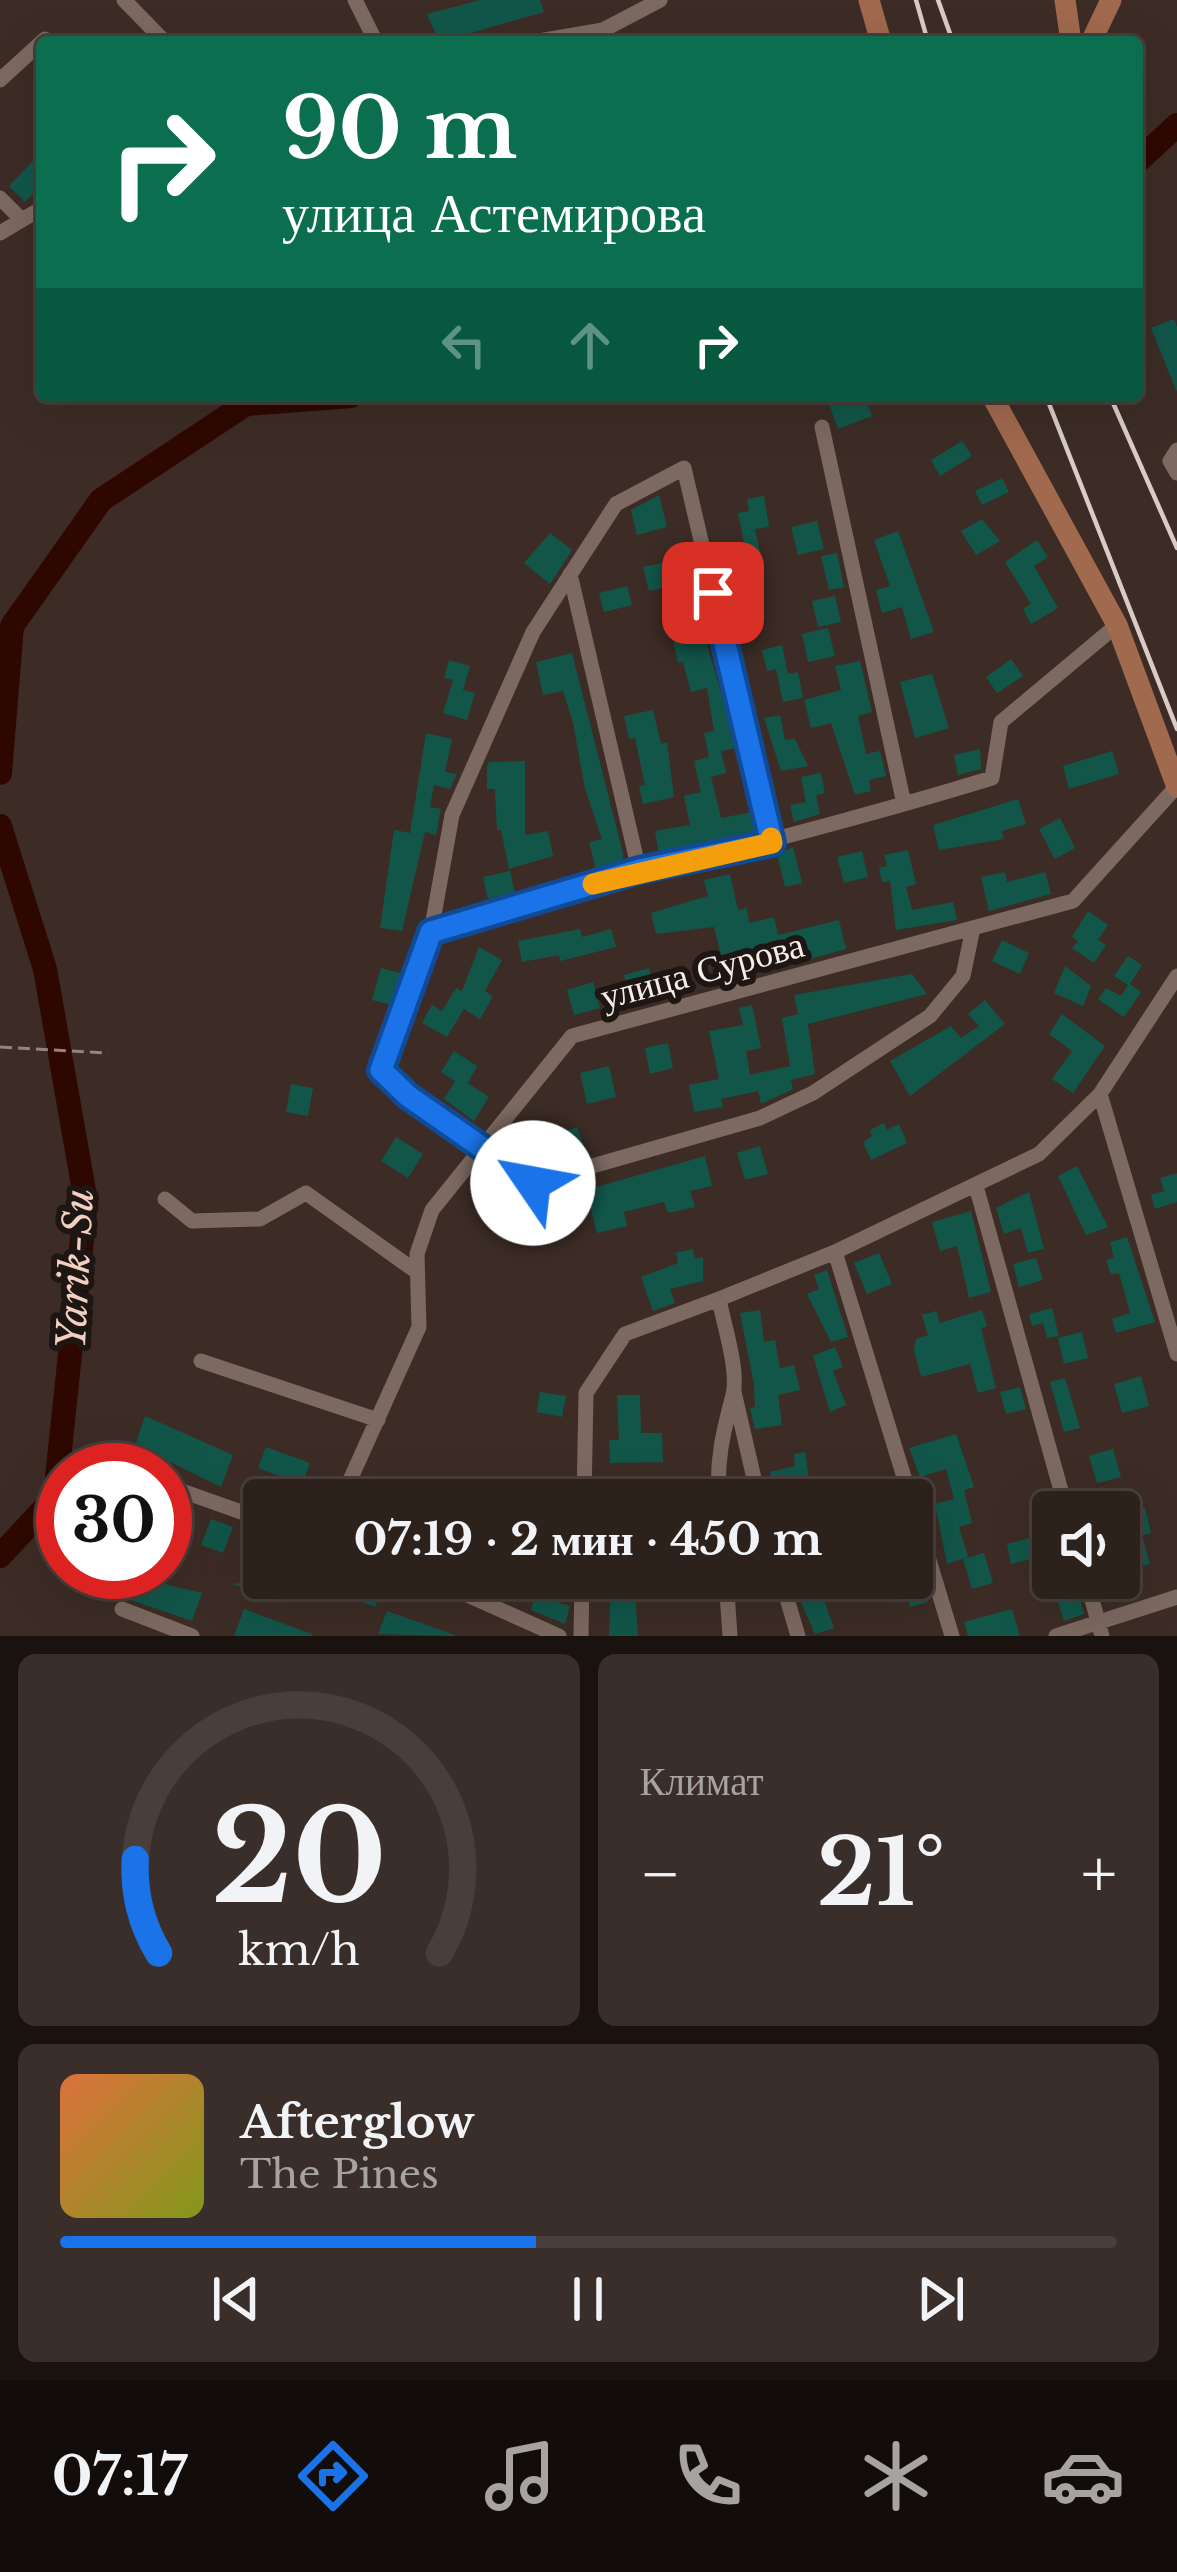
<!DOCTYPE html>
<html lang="ru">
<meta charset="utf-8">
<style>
body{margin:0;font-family:"Libre Baskerville",serif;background:#392e29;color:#f1f3f6;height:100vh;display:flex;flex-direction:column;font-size:45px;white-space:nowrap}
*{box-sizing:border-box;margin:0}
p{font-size:39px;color:#a7a3a3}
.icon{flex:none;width:66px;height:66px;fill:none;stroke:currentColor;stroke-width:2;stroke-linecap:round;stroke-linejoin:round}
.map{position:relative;height:1636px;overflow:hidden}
.panel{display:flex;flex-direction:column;gap:18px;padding:18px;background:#19120f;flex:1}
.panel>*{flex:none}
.hud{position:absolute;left:36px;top:36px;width:1107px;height:366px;border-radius:12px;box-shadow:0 12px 48px #0002,0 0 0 3px #483e3b;background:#0b6e4f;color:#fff;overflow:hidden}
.buttons{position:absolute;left:1032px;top:1491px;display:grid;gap:24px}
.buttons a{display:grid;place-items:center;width:108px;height:108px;border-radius:12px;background:#2d211c;box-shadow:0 12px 48px #0002,0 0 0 3px #483e3b;font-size:60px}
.speed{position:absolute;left:36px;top:1443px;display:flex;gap:24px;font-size:60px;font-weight:700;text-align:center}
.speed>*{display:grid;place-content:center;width:156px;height:156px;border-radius:50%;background:#2d211c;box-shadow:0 12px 48px #0002,0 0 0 3px #483e3b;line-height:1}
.speed .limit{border:18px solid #d22;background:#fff;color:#111}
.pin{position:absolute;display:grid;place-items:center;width:102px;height:102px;color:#fff;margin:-51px;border-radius:24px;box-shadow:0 6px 18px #0006}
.me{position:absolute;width:132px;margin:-66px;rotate:303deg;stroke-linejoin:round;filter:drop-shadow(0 0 9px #0008)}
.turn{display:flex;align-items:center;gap:42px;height:252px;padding:0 48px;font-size:54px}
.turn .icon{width:156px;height:156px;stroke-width:2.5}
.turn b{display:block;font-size:84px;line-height:102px}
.lanes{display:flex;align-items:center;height:114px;padding:0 48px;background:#0003;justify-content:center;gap:60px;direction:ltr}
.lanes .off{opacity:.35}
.big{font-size:90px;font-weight:700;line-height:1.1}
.panel .widget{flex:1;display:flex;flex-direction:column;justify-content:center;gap:18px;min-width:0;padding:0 42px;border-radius:18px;background:#392e29}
.panel .dial{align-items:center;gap:0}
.dial svg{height:312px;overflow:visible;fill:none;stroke:#483e3b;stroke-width:7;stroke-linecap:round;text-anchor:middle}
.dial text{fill:#f1f3f6;stroke:none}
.song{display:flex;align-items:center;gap:36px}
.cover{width:144px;height:144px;border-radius:18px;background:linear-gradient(135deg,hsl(20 70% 55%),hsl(70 70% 35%))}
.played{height:12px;border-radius:6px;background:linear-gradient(90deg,#1a73e8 45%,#483e3b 45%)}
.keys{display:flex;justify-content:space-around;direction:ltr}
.heat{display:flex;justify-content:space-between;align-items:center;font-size:66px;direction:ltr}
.panel .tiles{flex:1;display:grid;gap:18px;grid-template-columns:1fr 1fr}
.widget:last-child{grid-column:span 2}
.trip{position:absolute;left:243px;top:1479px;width:690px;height:120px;border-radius:12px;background:#2d211c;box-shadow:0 12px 48px #0002,0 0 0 3px #483e3b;font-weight:700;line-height:120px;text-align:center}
.menu{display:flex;height:192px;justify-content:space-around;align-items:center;background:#120d0b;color:#a7a3a3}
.menu .icon{width:84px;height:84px}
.menu .active{color:#1a73e8}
.menu b{font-size:54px;color:#f1f3f6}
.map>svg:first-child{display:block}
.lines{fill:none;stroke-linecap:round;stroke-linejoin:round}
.river{stroke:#2e0800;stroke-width:24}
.building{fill:#12564a}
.path{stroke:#92847f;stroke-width:3;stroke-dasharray:12 6;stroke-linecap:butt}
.minor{stroke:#7c6961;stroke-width:15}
.major{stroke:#a1694e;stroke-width:21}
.rail{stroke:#d8ccc7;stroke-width:4.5}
.route-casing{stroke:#114b97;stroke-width:30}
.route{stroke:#1a73e8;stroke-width:21}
.slow{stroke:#f59e0b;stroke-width:21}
.labels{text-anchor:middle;stroke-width:12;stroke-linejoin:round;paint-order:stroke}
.street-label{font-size:36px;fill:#f8ede9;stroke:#1d1613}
.water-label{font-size:39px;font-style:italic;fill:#f3cfbf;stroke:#1d1613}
</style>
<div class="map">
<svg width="1177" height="1636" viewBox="0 0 1177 1636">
<rect width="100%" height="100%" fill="#3c2c25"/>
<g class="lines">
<path class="river" d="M1137 162 1177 125
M0 773 12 626 101 500 246 404 351 396
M0 826 45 969 86 1202 55 1497 0 1556"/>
</g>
<path class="building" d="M480 0H540L544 12 439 42 427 14Z
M36 158 42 164V184L25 202 9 186Z
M1174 319 1177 327V392L1151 328Z
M850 396H864L872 416 838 429 829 404Z
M962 441 972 456 940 476 931 460Z
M1002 478 1009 492 982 505 975 491Z
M659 495 667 527 637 535 631 510Z
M764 496 769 527 755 529 763 566 730 573 725 553 745 548 738 513 749 511 747 499Z
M982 519 1000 541 976 555 961 531Z
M817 521 824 549 798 555 791 527Z
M898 531 934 632 911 639 902 607 882 613 876 590 890 586 874 540Z
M550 533 572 550 550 584 524 563Z
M1037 540 1048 557 1034 566 1058 608 1031 624 1023 609 1031 604 1005 562Z
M837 553 844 587 829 590 821 556Z
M692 557 708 622 701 624 737 748 721 751 726 773 711 777 721 818 752 812 757 831 659 855 655 831 690 825 684 796 701 792 694 761 709 757 704 733 714 731 707 688 691 692 683 662 678 663 672 636 682 634 671 586 649 591 643 567Z
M627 586 632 605 604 612 599 593Z
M835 596 841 622 818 627 812 601Z
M828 628 835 656 808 662 802 634Z
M782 645 788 674 798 672 803 698 783 702 776 669 767 671 762 650Z
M572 653 623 853V867L597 874 589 842 602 839 585 789 573 723 563 691 543 695 536 662Z
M1011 659 1023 676 997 693 986 677Z
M449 660 470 666 463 690 475 693 467 720 443 713 453 680 444 678Z
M860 661 872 712 858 716 866 754 880 751 886 776 869 780 871 791 855 795 831 723 811 728 804 700 841 690 835 666Z
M932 674 949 728 915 738 900 682Z
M653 710 661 744 667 742 674 797 643 804 639 786 645 785 635 738 629 739 624 716Z
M780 715 785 740 795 739 808 766 781 771 764 718Z
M426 733 452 739 445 772 457 774 450 789 434 785 430 807 441 809 436 835 425 832 402 931 380 928 394 830 410 833Z
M980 749 981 769 958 775 954 755Z
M1112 751 1119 774 1069 789 1063 766Z
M525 761V835L548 831 553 856 509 869 501 830H497L495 789H487V767L489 762Z
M821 773 825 793 816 795 820 814 794 822 790 805 806 802 801 777Z
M1018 799 1026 824 1002 831 1004 839 939 850 933 825Z
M1060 818 1075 848 1055 859 1039 829Z
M793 847 802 883 785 887 777 854Z
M908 850 916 884 906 887 912 910 953 902 957 920 896 930 890 881 882 882 879 868 887 866 884 855Z
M862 851 868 877 844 883 837 857Z
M510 871 515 892 488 899 483 877Z
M1005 872 1007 882 1045 872 1051 894 989 911 981 877Z
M730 874 738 910 747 908 749 923 774 917 778 935 839 920 846 949 763 972 760 960 724 968 714 927 656 934 651 913 708 896 704 880Z
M1088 911 1108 925 1098 940 1106 945 1094 963 1072 948 1078 941 1072 937Z
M580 929 582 937 611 929 616 947 560 961 559 955 522 962 518 941Z
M1002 940 1029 953 1020 974 992 961Z
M479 947 502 960 485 991 493 996 480 1019 464 1009 447 1037 422 1023 432 1005 442 1011 456 988 462 991Z
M1128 956 1142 965 1130 984 1141 992 1124 1017 1098 999 1106 988 1121 996 1128 985 1114 976Z
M1065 966 1091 986 1083 1006 1054 993Z
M381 968 403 974 392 1005 372 1000Z
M649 968 656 997 631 1003 624 975Z
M912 974 927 994 808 1024 815 1074 791 1080 793 1089 761 1104 758 1091 721 1099 723 1107 694 1112 689 1085 719 1079 709 1031 743 1025 739 1008 752 1005 761 1048 746 1051 750 1075 790 1066 782 1018 798 1014 794 995Z
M593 982 600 1008 574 1015 567 990Z
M985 1000 1005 1024 910 1096 890 1061 951 1026 961 1038 979 1026 968 1014Z
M1062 1014 1105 1046 1073 1093 1052 1079 1072 1051 1049 1034Z
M668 1043 673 1068 650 1074 645 1048Z
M454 1051 477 1066 468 1083 489 1097 474 1121 444 1099 455 1081 441 1072Z
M609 1066 616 1097 587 1104 580 1073Z
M291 1084 313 1088 308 1116 286 1112Z
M884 1123 887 1130 899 1124 907 1143 871 1160 863 1142 872 1136 870 1130Z
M577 1127 587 1155 567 1161 557 1135Z
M396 1137 423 1154 408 1178 381 1161Z
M760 1146 768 1174 745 1180 737 1153Z
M705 1156 712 1186 690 1191 695 1207 668 1213 664 1202 624 1212 627 1226 597 1233 586 1190Z
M1077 1166 1108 1227 1086 1235 1058 1176Z
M1177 1173V1202L1155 1209 1151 1195 1164 1191 1160 1178Z
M1029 1192 1044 1249 1028 1253 1021 1228 1004 1234 996 1208Z
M971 1211 991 1292 969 1298 957 1246 940 1251 932 1222Z
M1127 1237 1155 1322 1116 1333 1112 1319 1130 1313 1119 1273 1111 1275 1106 1260 1114 1258 1110 1242Z
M693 1249 695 1259 703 1257V1281L670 1289 675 1303 653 1311 641 1277 678 1263 676 1253Z
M879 1253 892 1284 867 1294 854 1263Z
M1036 1258 1043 1280 1019 1287 1013 1264Z
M827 1270 848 1337 831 1342 807 1294 819 1289 814 1275Z
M1052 1308 1059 1336 1047 1338 1043 1323 1032 1326 1029 1314Z
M760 1310 764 1342 775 1340 780 1368 794 1365 800 1390 778 1395 782 1425 755 1429 750 1408 755 1407 754 1385 740 1313Z
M982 1310 987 1326 981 1328 996 1388 978 1393 970 1364 921 1377 914 1350 916 1339 928 1335 922 1315 936 1311 940 1323Z
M1082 1332 1088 1358 1064 1364 1058 1338Z
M835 1347 843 1367 833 1371 846 1405 830 1412 813 1356Z
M1141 1376 1149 1406 1122 1413 1114 1384Z
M1065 1378 1080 1428 1064 1432 1050 1382Z
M1020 1387 1026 1409 1006 1414 1000 1392Z
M540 1392 566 1396 562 1417 537 1412Z
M617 1395H640L641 1433H662L663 1462 610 1463 609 1440H619Z
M145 1416 233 1455 221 1487 166 1460 163 1470 133 1464 130 1460Z
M956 1434 974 1487 964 1490 972 1523 959 1527 968 1557 947 1564 935 1504 954 1499 946 1469 920 1477 909 1448Z
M266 1447 310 1463 302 1484 258 1468Z
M1113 1449 1121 1477 1097 1483 1089 1456Z
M805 1452 809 1478 773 1486 770 1472 795 1466 794 1454Z
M374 1475 397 1488 391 1500H361Z
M831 1477 837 1500H807L803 1483Z
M1103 1487 1110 1512H1087L1082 1492Z
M1145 1508 1151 1533 1142 1535 1150 1564 1128 1570 1119 1514Z
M211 1519 233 1527 223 1553 201 1545Z
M1030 1538 1035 1558 1011 1564 1007 1544Z
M1053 1546V1578H1061L1064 1590 1049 1594 1039 1550Z
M264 1552V1578L290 1583 284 1600 232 1584 252 1582Z
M984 1553 993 1583 972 1589 963 1559Z
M115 1572 202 1593 192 1621 108 1592Z
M361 1578H386L375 1607 354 1599Z
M611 1578H634L638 1636H609Z
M667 1578H706L707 1589H690L691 1598 669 1599Z
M831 1578 835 1597 824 1600 834 1628 815 1634 798 1595 812 1592 810 1582Z
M901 1578H921L928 1602 910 1607Z
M538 1584 560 1591 557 1602 570 1606 565 1624 531 1610Z
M1077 1589 1084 1614 1064 1621 1056 1595Z
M244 1609 312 1634V1636H234Z
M1012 1609 1020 1636H968L964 1622Z
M387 1611 455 1635 454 1636 378 1634Z"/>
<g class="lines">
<path class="path" d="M0 1047 108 1053"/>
<path class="minor" d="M124 0 165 42
M355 0 376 42
M533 42 603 30 660 0
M0 80 45 39
M0 198 19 217
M0 233 42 208
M822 427 904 804
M1177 450 1170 461 1177 473
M570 574 639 870
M772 843 684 468 616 504 533 632 452 815 431 932 381 1070 408 1096 533 1183 760 1118 813 1093 930 1016 963 976 973 928
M431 932C617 877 806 835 992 778L1001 722 1117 625
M1100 1094 1177 1354
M976 1186 1067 1512
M165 1199 192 1221 260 1219 306 1193 417 1272
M835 1252 911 1500
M201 1361 378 1420
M734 1392 759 1500
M120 1469 123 1470
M165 1485 264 1520
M341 1500 419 1327 417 1254 432 1210 572 1036 1073 901 1177 786
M584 1500 586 1393 625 1334 719 1299
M719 1500C716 1461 723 1433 733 1395 739 1370 724 1326 719 1299L835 1252 1039 1154 1100 1094 1177 976
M912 1504 952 1636
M429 1578 559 1636
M726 1578 730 1636
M781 1578 798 1636
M1086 1578 1102 1636
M122 1609 192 1636
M581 1636 582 1578
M1056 1636 1177 1597"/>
<path class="major" d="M869 0 881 42
M1065 0 1071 42
M1091 42 1111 0
M992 396 1117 625 1177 787"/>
<path class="rail" d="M916 0 928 42
M938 0 953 42
M1046 396 1177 729
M1110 396 1177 548"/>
</g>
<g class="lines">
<defs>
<path id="route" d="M533 1183 408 1096 381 1070 431 932 639 870 772 843 713 593"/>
</defs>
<use href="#route" class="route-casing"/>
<use href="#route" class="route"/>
<path class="slow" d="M593 884 772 843 771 838"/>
</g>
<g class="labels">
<g class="street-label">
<text transform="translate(702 970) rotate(-15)" y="13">улица Сурова</text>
</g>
<g class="water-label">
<text transform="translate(75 1269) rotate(-87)" y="14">Yarik-Su</text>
</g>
</g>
</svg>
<div class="buttons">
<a><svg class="icon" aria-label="sound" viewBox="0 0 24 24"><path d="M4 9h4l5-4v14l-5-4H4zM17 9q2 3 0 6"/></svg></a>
</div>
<div class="speed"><div class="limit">30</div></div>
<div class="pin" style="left:713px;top:593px;background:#d93025"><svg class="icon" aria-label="arrive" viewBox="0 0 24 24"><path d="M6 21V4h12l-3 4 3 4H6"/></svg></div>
<svg class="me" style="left:533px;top:1183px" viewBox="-20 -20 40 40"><circle r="19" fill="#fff"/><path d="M0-13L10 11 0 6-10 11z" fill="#1a73e8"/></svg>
<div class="trip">07:19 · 2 мин · 450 m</div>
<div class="hud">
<div class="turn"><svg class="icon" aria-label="right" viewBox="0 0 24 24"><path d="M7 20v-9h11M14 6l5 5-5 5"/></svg><div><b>90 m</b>улица Астемирова</div></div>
<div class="lanes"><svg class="icon off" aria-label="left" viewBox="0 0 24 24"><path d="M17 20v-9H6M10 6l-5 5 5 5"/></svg><svg class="icon off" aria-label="ahead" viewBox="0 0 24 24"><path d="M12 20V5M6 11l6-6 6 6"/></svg><svg class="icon" aria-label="right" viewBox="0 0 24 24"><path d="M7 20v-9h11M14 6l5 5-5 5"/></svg></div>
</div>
</div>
<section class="panel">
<div class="tiles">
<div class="widget dial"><svg viewBox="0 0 100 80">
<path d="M14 69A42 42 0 1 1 86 69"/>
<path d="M14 69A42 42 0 0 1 8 45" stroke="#1a73e8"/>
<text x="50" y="56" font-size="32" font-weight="700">20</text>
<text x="50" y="72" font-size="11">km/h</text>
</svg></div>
<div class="widget"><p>Климат</p>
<div class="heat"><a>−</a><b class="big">21°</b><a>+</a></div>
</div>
<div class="widget">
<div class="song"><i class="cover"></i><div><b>Afterglow</b><p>The Pines</p></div></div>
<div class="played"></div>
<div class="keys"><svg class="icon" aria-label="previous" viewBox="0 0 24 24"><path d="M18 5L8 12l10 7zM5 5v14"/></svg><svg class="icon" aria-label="pause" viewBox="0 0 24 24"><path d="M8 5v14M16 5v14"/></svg><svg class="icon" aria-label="next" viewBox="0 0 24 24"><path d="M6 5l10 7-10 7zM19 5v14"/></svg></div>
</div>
</div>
</section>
<nav class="menu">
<b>07:17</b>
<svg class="icon active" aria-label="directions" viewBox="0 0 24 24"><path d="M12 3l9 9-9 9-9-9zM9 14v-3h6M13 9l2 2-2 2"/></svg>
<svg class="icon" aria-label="music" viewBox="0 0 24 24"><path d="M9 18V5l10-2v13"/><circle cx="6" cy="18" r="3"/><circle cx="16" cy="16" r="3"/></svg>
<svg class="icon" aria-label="phone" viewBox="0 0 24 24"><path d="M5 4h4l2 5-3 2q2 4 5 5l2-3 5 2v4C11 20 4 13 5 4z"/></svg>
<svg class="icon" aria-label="climate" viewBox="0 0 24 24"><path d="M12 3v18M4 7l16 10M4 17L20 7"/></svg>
<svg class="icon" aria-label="car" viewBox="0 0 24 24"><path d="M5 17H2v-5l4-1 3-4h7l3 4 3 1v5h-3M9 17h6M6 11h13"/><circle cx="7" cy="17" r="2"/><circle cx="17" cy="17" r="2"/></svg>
</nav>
